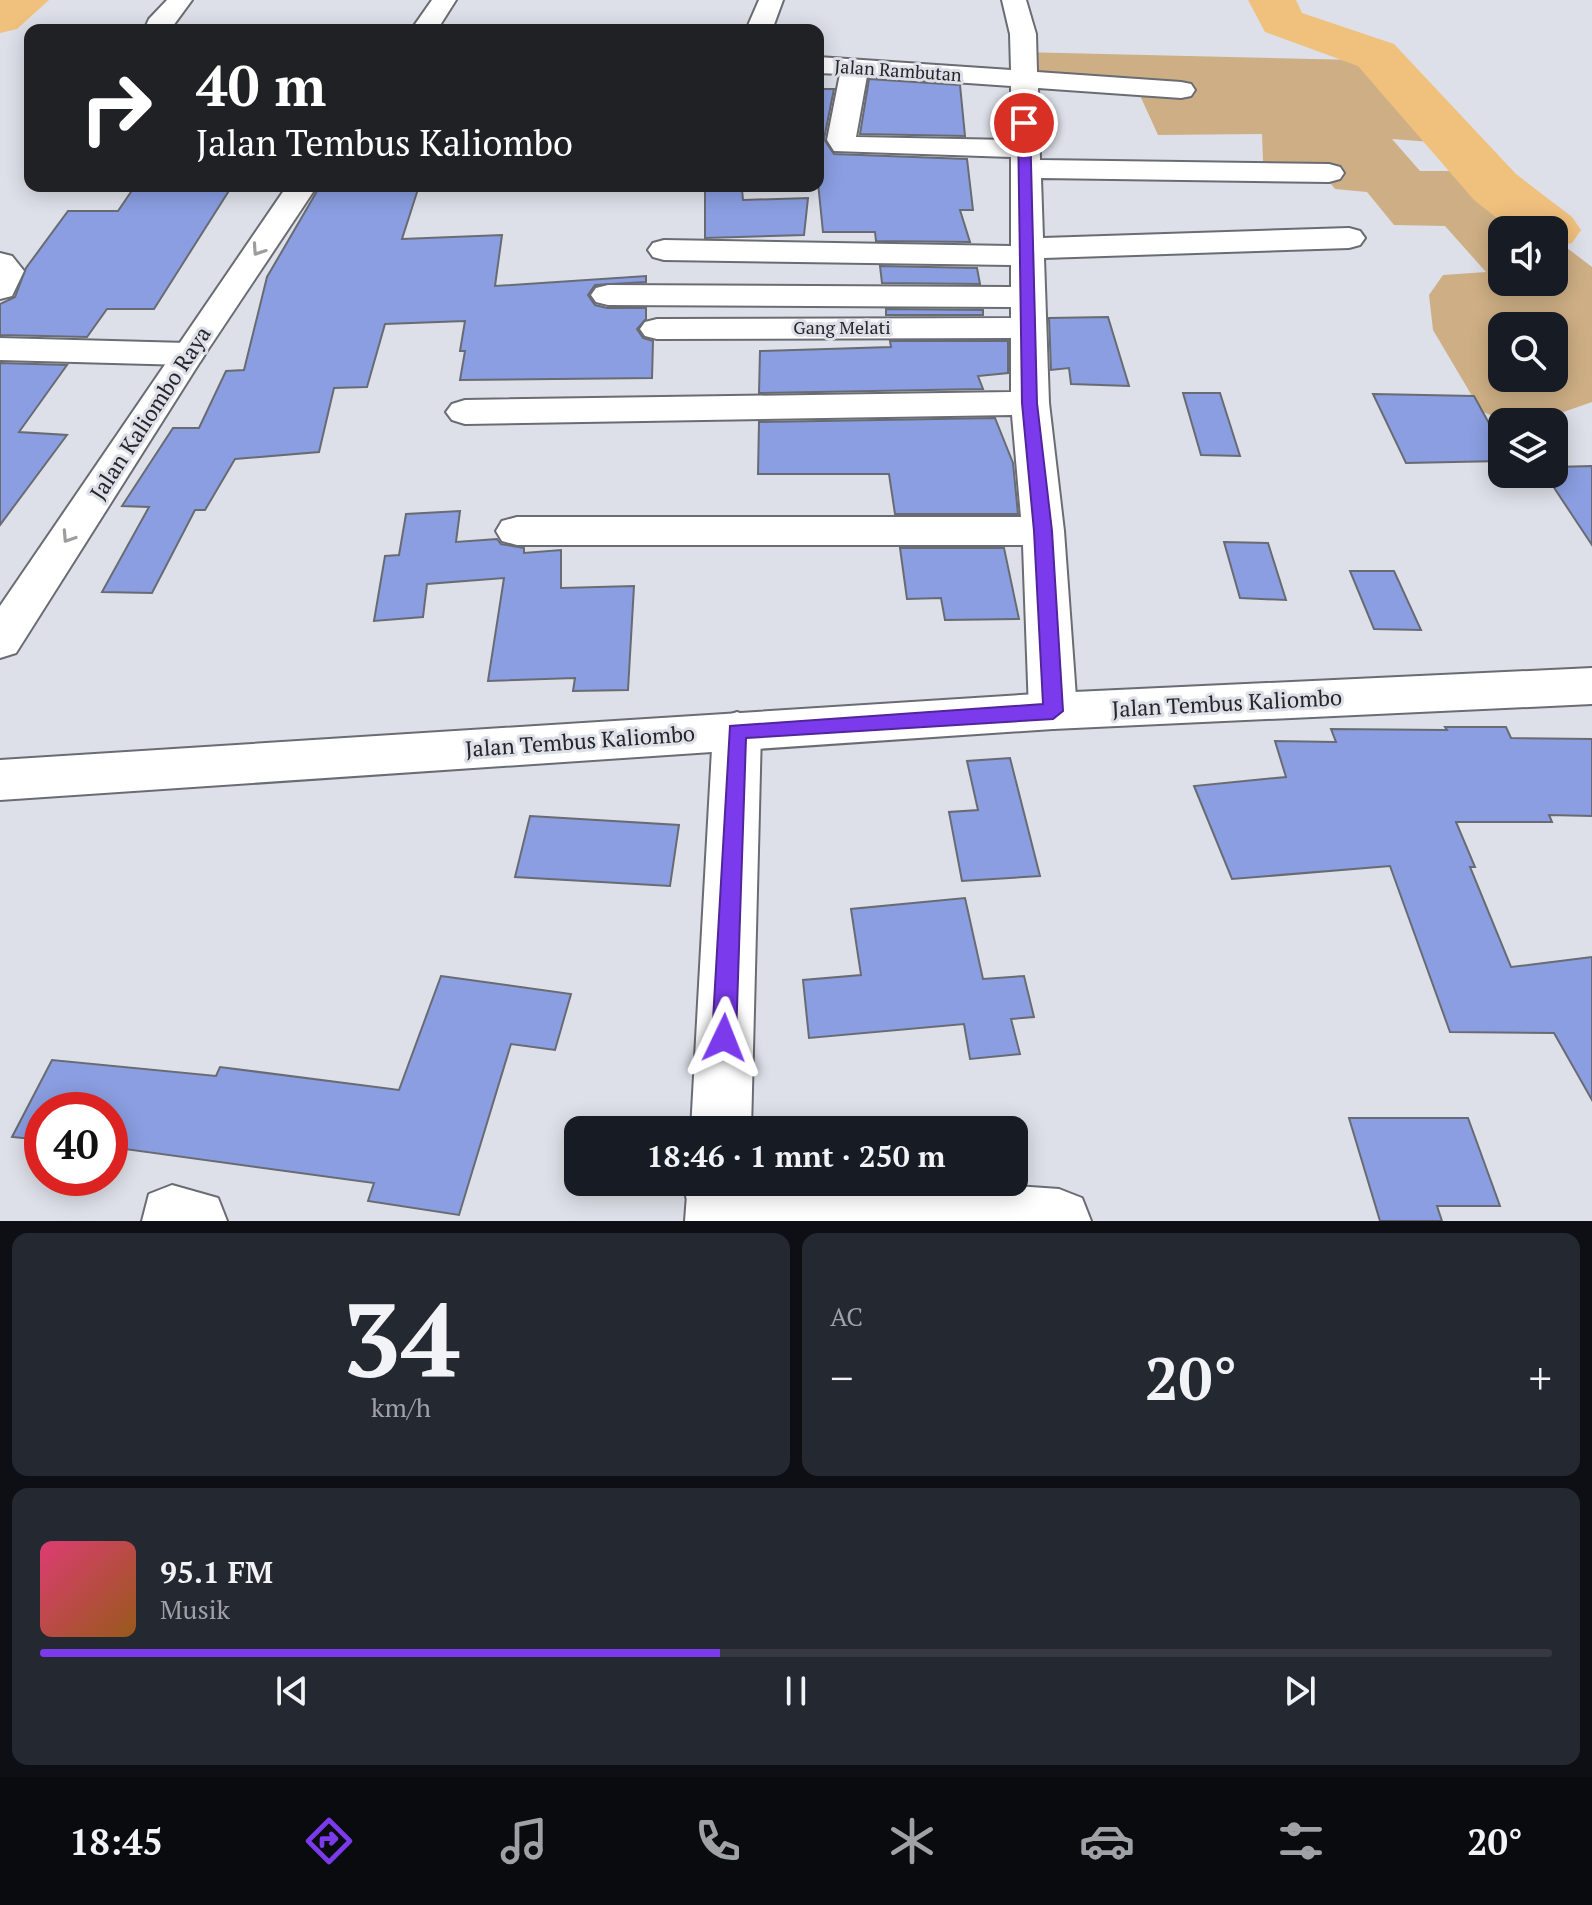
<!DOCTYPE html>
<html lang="id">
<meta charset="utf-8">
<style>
body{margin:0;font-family:"PT Serif",serif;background:#242831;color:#f1f3f6;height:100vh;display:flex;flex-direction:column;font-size:30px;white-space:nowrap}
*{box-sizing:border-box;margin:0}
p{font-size:26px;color:#9ea1a6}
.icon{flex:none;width:44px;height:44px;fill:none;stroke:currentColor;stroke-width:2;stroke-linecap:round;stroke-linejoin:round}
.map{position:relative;height:1221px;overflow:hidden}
.side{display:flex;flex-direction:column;gap:12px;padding:12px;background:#0d0f14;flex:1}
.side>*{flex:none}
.banner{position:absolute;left:24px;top:24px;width:800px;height:168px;border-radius:16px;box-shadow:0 4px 20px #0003;background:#202124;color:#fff;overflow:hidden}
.fabs{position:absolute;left:1488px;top:216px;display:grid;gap:16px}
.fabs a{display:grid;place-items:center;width:80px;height:80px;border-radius:16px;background:#171b24;box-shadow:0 4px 20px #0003;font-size:40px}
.speed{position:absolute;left:24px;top:1092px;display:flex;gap:16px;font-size:40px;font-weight:700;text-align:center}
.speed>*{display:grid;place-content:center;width:104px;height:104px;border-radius:50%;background:#171b24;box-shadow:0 4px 20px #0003;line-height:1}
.speed .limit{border:12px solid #d22;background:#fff;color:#111}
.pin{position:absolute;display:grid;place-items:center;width:68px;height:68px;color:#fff;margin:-34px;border:4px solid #fff;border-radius:50%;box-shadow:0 2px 8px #0007}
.me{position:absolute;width:88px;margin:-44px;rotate:2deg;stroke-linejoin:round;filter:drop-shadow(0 0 6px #0008)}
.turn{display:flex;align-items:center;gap:28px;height:168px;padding:0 40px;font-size:36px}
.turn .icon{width:104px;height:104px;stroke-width:2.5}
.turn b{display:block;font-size:56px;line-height:68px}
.big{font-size:60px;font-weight:700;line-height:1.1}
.side .card{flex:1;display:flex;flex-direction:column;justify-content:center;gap:12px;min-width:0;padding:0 28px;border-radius:16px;background:#242831}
.side .dial{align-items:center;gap:0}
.dial b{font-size:104px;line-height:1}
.song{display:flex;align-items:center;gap:24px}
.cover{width:96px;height:96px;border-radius:12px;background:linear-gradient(135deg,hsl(340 70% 55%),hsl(30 70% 35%))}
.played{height:8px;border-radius:4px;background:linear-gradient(90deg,#7c3aed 45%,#363941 45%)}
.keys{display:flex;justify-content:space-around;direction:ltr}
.heat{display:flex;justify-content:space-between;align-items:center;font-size:44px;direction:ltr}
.side .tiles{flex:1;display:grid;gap:12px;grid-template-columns:1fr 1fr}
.card:last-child{grid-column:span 2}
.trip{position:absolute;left:564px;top:1116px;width:464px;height:80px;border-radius:16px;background:#171b24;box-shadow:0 4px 20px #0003;font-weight:700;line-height:80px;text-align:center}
.dock{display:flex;height:128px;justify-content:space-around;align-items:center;background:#090b0e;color:#9ea1a6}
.dock .icon{width:56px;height:56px}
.dock .selected{color:#7c3aed}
.dock b{font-size:36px;color:#f1f3f6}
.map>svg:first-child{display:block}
.green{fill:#ceaf85;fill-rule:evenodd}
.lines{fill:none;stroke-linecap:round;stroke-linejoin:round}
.river{fill:#f0c07d;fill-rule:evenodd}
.building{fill:#8a9ee1;stroke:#696b72;stroke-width:2}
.minor-casing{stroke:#6a6c73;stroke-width:4}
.tertiary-casing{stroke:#6a6c73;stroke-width:4}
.secondary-casing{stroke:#6a6c73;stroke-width:4}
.minor{fill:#fff;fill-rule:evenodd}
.tertiary{fill:#fff;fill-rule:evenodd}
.secondary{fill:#fff;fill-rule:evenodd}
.oneway{stroke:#9d9d9e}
.route{fill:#7c3aed;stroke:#51269a;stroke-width:2}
.labels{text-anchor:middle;stroke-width:6;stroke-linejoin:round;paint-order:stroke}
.far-street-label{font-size:18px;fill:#252628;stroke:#dde0e8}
.street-label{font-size:22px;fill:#252628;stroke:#dde0e8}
</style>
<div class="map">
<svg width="1592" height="1221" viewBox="0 0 1592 1221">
<rect width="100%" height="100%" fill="#dde0e8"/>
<path class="green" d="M1020 52 1357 60 1409 101 1445 143 1392 139 1420 171H1465L1543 230H1502V282H1554V238L1592 267V402L1535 422H1508L1481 411 1433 330 1429 295 1443 275 1486 272 1445 226 1394 225 1367 192 1335 189 1316 165 1263 162 1262 134 1158 135 1138 91 1027 87ZM1502 326H1554V378H1502Z"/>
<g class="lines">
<path class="river" d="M0 0H49L17 29 0 33Z
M1248 0H1296L1302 13 1394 44 1516 174 1572 217 1581 230 1572 243 1554 248V230H1512L1474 200 1358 66 1265 32Z"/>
</g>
<path class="building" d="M869 79 960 85 965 136 860 134Z
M818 89H834L824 139 834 154 967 159 973 210H960L970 242 876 241 875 232H823L818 183Z
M135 186H232L154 309H107L87 337 0 335V304L15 297 26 268 68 211H118Z
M320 186H419L402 239 502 235 495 286 646 276V282L595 285 588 295 595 305 607 308H646V319L637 329 643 338 653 341 652 378 460 380 465 351H460L465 321 385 324 367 387 334 388 319 452 235 459 205 510H195L152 593 102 592 149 507 122 506 173 428H199L226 371 244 370 267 277Z
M742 189 743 200 808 198 804 235 705 238V190Z
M880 266 977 268 980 284 882 283Z
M886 309 983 310V315H886Z
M1108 317 1129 386 1071 384 1069 368 1051 370 1049 318Z
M890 341H1008V373L978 376 983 389 759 393 760 351 891 347Z
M0 363 67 365 19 432 67 435 0 525Z
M1183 393H1220L1240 456 1201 455Z
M1373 394 1474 396 1502 447V461L1406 463Z
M995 418 1013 463 1018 514H895L889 474H758L759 422Z
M1592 466V545L1545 474H1554V467Z
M460 511 456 542 497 539 501 544 524 548V553L561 550V588L634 586 628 690 573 691 575 678 488 681 504 578 427 584 423 617 374 621 385 556 399 555 406 514Z
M1224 542 1268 543 1286 600 1240 598Z
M900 548H1004L1019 619 945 620 941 598 907 599Z
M1350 571H1394L1421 630 1374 629Z
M1445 727H1506L1511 738 1592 739V816L1549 815 1552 822H1456L1475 867H1470L1511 967 1592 957V1100L1554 1033 1450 1032 1390 866 1232 879 1194 786 1286 777 1275 741 1336 742 1331 729 1447 730Z
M1010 758 1040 876 962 881 949 812 978 810 967 761Z
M530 816 679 825 670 886 515 877Z
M965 898 983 979 1024 976 1034 1017 1011 1019 1020 1054 970 1059 964 1024 809 1038 803 980 861 975 851 909Z
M441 976 571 994 555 1050 511 1044 459 1215 368 1201 374 1183 110 1147V1110H42V1140L12 1137 52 1060 216 1076 220 1067 399 1090Z
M1349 1118H1468L1500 1206H1437L1442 1221H1380Z"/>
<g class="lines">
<defs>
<path id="minor" d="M167 0H192L170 30H144L149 19Z
M759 0H783L772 30H746Z
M1002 0H1026L1036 34 1037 72 1181 82 1191 84 1195 90 1191 96 1181 98 1038 88 1040 160 1329 164 1340 167 1344 173 1340 179 1329 182 1041 178 1043 238 1349 228 1360 231 1365 238 1360 245 1349 248 1044 258 1049 403 1064 531 1077 711 1070 724 1053 729 1036 724 1029 711 1023 545H517L502 541 496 531 502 521 517 517H1021L1012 415 465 424 452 420 446 412 452 404 465 400 1011 392V338L657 339 645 336 640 329 645 322 657 319 1011 318V307L608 305 596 302 591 295 596 288 608 285 1011 287V265L664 260 653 257 648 250 653 243 664 240 1011 246V157L834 151 827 140 840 74 818 73V57L1011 70 1010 34ZM867 76 1011 86V140L856 137Z
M0 253 12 256 24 271 12 296 0 299Z
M0 338 187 343 200 346 205 354 200 362 187 365 0 360Z
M693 1182H957L1059 1189 1082 1198 1091 1221H700L686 1197Z
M172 1185 218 1198 227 1221H142L149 1194Z"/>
<path id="tertiary" d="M432 0H456L437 30H411Z
M287 186H317L205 354 16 653 0 658V606Z
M737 712 754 718 761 731 751 1130H691L713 731 720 718Z
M688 1182H750L749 1221H685Z"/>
<path id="secondary" d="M1592 668V704L1053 729 0 800V760L1053 693Z"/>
</defs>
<use href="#minor" class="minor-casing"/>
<use href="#tertiary" class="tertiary-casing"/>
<use href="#secondary" class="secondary-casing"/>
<use href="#minor" class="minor"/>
<use href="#tertiary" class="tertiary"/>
<use href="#secondary" class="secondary"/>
</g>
<defs><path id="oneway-chevron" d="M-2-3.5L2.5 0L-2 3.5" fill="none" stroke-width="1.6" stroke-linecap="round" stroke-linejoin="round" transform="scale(2)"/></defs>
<g class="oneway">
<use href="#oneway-chevron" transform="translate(258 250) rotate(124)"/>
<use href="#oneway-chevron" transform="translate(68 537) rotate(123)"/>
</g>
<path class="route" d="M1024 120 1030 123 1037 403 1052 531 1063 711 1053 719 746 738 736 1038 733 1046 724 1049 716 1046 712 1038 730 726 1043 704 1034 531 1022 403 1018 123Z"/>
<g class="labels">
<g class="far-street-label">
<text transform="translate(898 71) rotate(4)" y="6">Jalan Rambutan</text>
<text x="842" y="334">Gang Melati</text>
</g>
<g class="street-label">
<text transform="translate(150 413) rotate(-57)" y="8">Jalan Kaliombo Raya</text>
<text transform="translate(1227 703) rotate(-3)" y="8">Jalan Tembus Kaliombo</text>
<text transform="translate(580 741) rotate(-4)" y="8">Jalan Tembus Kaliombo</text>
</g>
</g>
</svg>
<div class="fabs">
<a><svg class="icon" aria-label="sound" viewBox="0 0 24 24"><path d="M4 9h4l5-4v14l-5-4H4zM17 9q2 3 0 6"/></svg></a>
<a><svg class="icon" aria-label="search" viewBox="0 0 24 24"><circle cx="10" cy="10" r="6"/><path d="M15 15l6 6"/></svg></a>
<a><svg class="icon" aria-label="layers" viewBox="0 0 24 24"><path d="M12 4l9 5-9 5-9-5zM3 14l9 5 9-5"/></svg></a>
</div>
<div class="speed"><div class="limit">40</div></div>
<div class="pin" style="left:1024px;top:123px;background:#d93025"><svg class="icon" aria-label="arrive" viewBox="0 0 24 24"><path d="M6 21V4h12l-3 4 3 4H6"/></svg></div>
<svg class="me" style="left:724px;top:1038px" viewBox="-20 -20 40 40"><path d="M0-17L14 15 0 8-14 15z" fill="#7c3aed" stroke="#fff" stroke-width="4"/></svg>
<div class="trip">18:46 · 1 mnt · 250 m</div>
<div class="banner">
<div class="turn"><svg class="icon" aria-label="right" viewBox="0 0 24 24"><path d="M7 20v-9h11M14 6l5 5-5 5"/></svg><div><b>40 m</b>Jalan Tembus Kaliombo</div></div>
</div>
</div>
<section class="side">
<div class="tiles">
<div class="card dial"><b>34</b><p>km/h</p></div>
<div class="card"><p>AC</p>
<div class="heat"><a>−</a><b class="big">20°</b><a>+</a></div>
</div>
<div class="card">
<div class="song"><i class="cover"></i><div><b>95.1 FM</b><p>Musik</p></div></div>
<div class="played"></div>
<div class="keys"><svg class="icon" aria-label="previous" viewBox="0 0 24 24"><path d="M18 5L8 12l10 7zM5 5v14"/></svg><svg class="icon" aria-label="pause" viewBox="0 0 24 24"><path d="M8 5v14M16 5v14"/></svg><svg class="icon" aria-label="next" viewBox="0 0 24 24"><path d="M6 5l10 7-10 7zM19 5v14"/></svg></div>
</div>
</div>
</section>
<nav class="dock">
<b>18:45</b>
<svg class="icon selected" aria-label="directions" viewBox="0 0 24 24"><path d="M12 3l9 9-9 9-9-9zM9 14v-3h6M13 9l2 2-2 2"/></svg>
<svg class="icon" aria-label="music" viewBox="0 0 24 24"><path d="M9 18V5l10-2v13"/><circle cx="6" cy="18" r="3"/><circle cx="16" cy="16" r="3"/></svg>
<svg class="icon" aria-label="phone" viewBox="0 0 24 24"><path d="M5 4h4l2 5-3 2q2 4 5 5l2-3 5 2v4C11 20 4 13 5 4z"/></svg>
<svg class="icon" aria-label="climate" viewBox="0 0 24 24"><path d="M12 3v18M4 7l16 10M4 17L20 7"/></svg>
<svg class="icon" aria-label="car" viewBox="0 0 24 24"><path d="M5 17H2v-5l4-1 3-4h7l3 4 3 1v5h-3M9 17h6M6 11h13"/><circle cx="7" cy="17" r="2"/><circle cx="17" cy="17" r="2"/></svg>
<svg class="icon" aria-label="filters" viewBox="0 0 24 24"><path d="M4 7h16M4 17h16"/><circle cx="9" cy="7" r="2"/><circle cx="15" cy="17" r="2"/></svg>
<b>20°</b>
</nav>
